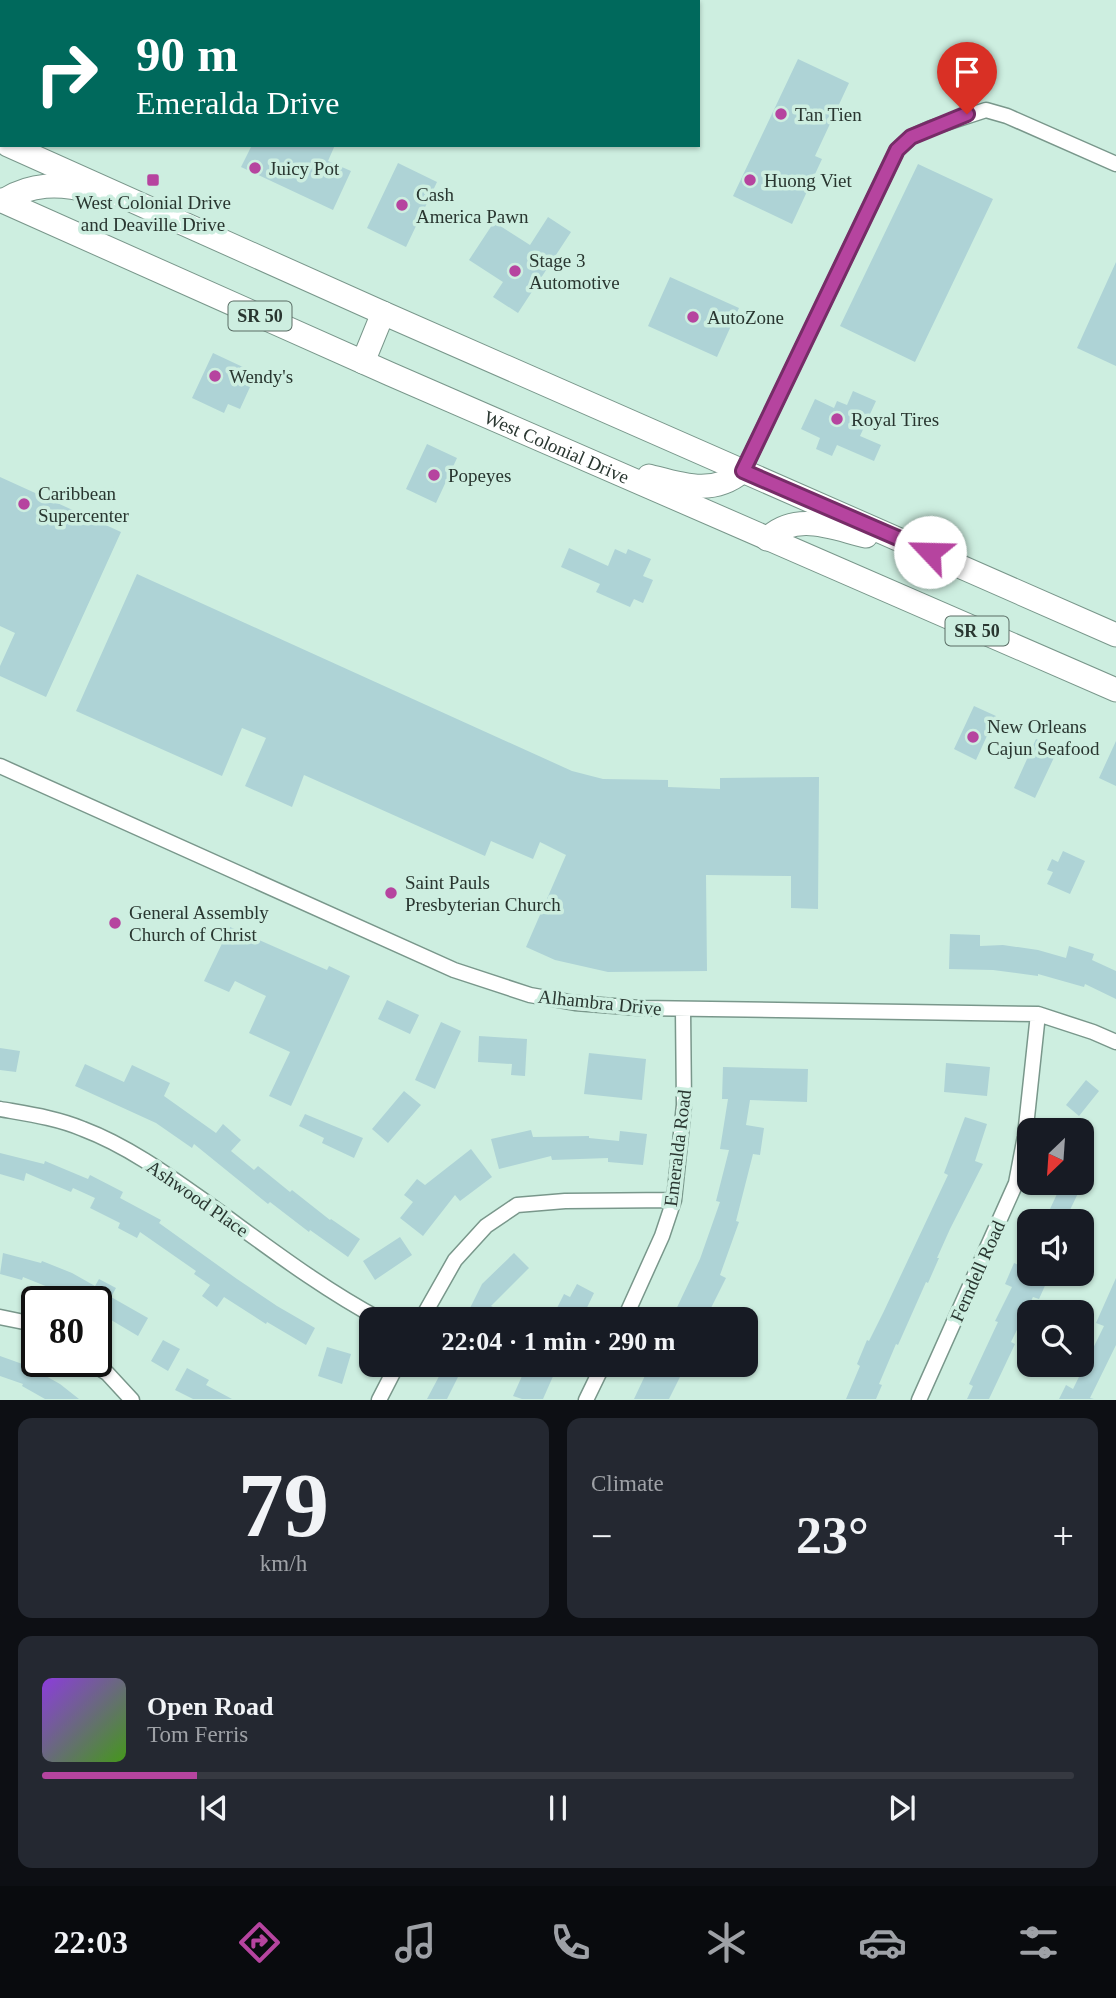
<!DOCTYPE html>
<meta charset="utf-8">
<style>
body{margin:0;font-family:Georgia,serif;background:#242831;color:#f1f3f6;height:100vh;display:flex;flex-direction:column;font-size:26px;white-space:nowrap}
*{box-sizing:border-box;margin:0}
p{font-size:23px;color:#9ea1a6}
.icon{flex:none;width:38px;height:38px;fill:none;stroke:currentColor;stroke-width:2;stroke-linecap:round;stroke-linejoin:round}
.map{position:relative;height:1400px;overflow:hidden}
.side{display:flex;flex-direction:column;gap:18px;padding:18px;background:#0d0f14;flex:1}
.side>*{flex:none}
.guide{position:absolute;left:0px;top:0px;width:700px;height:147px;box-shadow:0 2px 5px #0004;background:#00695c;color:#fff;overflow:hidden}
.needle{width:46px;rotate:205deg}
.fabs{position:absolute;left:1017px;top:1118px;display:grid;gap:14px}
.fabs a{display:grid;place-items:center;width:77px;height:77px;border-radius:14px;background:#171b24;box-shadow:0 2px 5px #0004;font-size:35px}
.speed{position:absolute;left:21px;top:1286px;display:flex;gap:14px;font-size:35px;font-weight:700;text-align:center}
.speed>*{display:grid;place-content:center;width:91px;height:91px;border-radius:50%;background:#171b24;box-shadow:0 2px 5px #0004;line-height:1}
.speed .limit{border:4px solid #111;border-radius:10px;background:#fff;color:#111}
.pin{position:absolute;display:grid;place-items:center;width:60px;height:60px;color:#fff;margin:-72px -30px;border-radius:50% 50% 50% 0;rotate:-45deg;box-shadow:0 0 7px #0007}
.pin .icon{rotate:45deg}
.me{position:absolute;width:77px;margin:-38px;rotate:294deg;stroke-linejoin:round;filter:drop-shadow(0 0 5px #0008)}
.turn{display:flex;align-items:center;gap:24px;height:147px;padding:0 21px;font-size:32px}
.turn .icon{width:91px;height:91px;stroke-width:2.5}
.turn b{display:block;font-size:49px;line-height:60px}
.big{font-size:52px;font-weight:800;line-height:1.1}
.side .tile{flex:1;display:flex;flex-direction:column;justify-content:center;gap:10px;min-width:0;padding:0 24px;border-radius:14px;background:#242831}
.side .dial{align-items:center;gap:0}
.dial b{font-size:91px;line-height:1}
.song{display:flex;align-items:center;gap:21px}
.cover{width:84px;height:84px;border-radius:10px;background:linear-gradient(135deg,hsl(270 70% 55%),hsl(100 70% 35%))}
.played{height:7px;border-radius:4px;background:linear-gradient(90deg,#b6449f 15%,#363941 15%)}
.keys{display:flex;justify-content:space-around;direction:ltr}
.heat{display:flex;justify-content:space-between;align-items:center;font-size:38px;direction:ltr}
.side .tiles{flex:1;display:grid;gap:18px;grid-template-columns:1fr 1fr}
.tile:last-child{grid-column:span 2}
.trip{position:absolute;left:359px;top:1307px;width:399px;height:70px;border-radius:14px;background:#171b24;box-shadow:0 2px 5px #0004;font-weight:800;line-height:70px;text-align:center}
.menu{display:flex;height:112px;justify-content:space-around;align-items:center;background:#090b0e;color:#9ea1a6}
.menu .icon{width:49px;height:49px}
.menu .on{color:#b6449f}
.menu b{font-size:32px;color:#f1f3f6}
.map>svg:first-child{display:block}
.building{fill:#aed3d6}
.lines{fill:none;stroke-linecap:round;stroke-linejoin:round}
.minor-casing{stroke:#79978b;stroke-width:17}
.trunk-casing{stroke:#79978b;stroke-width:25}
.minor{stroke:#fff;stroke-width:14}
.trunk{stroke:#fff;stroke-width:23}
.route-casing{stroke:#762c67;stroke-width:18}
.route{stroke:#b6449f;stroke-width:12}
.poi-dot{fill:#b6449f;stroke:#cdeee0;stroke-width:2.5}
.labels{text-anchor:middle;stroke-width:7;stroke-linejoin:round;paint-order:stroke}
.shield{fill:#cdeee0;stroke:#5a6d65;stroke-width:2}
.shield-label{font-size:18px;font-weight:bold;fill:#293630}
.poi-label{font-size:19px;fill:#293630;stroke:#cdeee0;text-anchor:start}
.street-label{font-size:19px;fill:#293630;stroke:#cdeee0}
</style>
<div class="map">
<svg width="1116" height="1400" viewBox="0 0 1116 1400">
<rect width="100%" height="100%" fill="#cdeee0"/>
<path class="building" d="M798 59 849 83 815 156 822 159 792 224 733 196Z
M252 145H335L328 161 351 171 333 210 241 167Z
M398 163 437 182 406 247 367 228Z
M918 164 993 199 915 362 840 326Z
M548 217 571 232 518 313 493 297 503 282 469 260 494 222 530 245Z
M1116 262V366L1077 348Z
M670 277 739 308 717 357 648 326Z
M213 353 245 368 239 382 250 387 240 409 228 404 224 413 192 398Z
M853 391 876 401 860 436 881 445 874 461 837 445 832 456 816 449 820 438 801 429 815 399 834 408 837 401 847 405Z
M427 444 457 458 436 503 406 489Z
M0 477 121 532 46 697 0 676V666L15 633 0 626Z
M569 548 608 566 615 549 626 554 628 549 651 559 643 576 653 580 643 603 634 599 630 607 596 592 600 584 561 567Z
M137 574 572 771 603 779 668 780V787L720 789V778L819 777 818 909 791 908V876L706 875 707 971 608 972 555 960 526 947 566 855 540 842 533 859 491 841 485 856 304 775 292 807 245 786 266 738 242 728 222 776 76 711Z
M974 706 996 716 976 760 954 749Z
M1036 739 1058 749 1035 798 1014 788Z
M1116 741V786L1099 778Z
M1063 851 1085 861 1070 894 1047 884 1053 872 1047 870 1052 859 1058 862Z
M230 927 327 970 329 966 350 976 291 1106 269 1096 290 1052 249 1033 266 996 235 981 229 992 204 981Z
M950 934 980 935V946L1003 945 1038 950 1066 958 1069 946 1094 954 1092 960 1116 971V999L1085 984 1084 987 1038 974V976L993 970 949 969Z
M387 1000 419 1015 410 1034 378 1019Z
M441 1022 461 1031 435 1089 415 1080Z
M479 1036 527 1039 525 1076 511 1075 512 1064 478 1062Z
M0 1048 20 1051 16 1072 0 1070Z
M589 1053 646 1059 642 1100 584 1094Z
M946 1063 990 1067 987 1096 944 1092Z
M85 1064 124 1082 132 1065 170 1083 164 1096 216 1133 223 1124 241 1140 231 1151 254 1170 258 1166 290 1192 292 1190 330 1220 331 1219 360 1239 348 1257 310 1230 309 1232 270 1202 268 1204 194 1144 192 1148 156 1123 75 1086Z
M723 1067 808 1069 807 1102 750 1100 746 1125 764 1128 760 1155 753 1154 736 1221 739 1222 720 1275 726 1278 705 1320H671L700 1259 720 1202 716 1201 729 1150 720 1149 728 1099H722Z
M1086 1080 1099 1091 1079 1116 1066 1105Z
M404 1091 421 1105 388 1143 372 1129Z
M305 1114 363 1138 354 1158 322 1143 324 1138 299 1126Z
M965 1117 987 1124 975 1161 983 1164 950 1229 937 1258H939L928 1283 926 1282 898 1345 896 1344 879 1384 882 1385 876 1399H846L860 1366 857 1364 867 1340 869 1341 884 1311 948 1175 944 1173Z
M531 1130 533 1137 589 1136V1138L619 1141 620 1131 647 1134 643 1165 608 1162V1158L552 1160 551 1156 499 1169 491 1139Z
M471 1149 492 1177 460 1201 455 1195 423 1236 400 1218 413 1202 404 1195 417 1179 425 1185Z
M0 1153 44 1164 45 1161 88 1179 90 1175 123 1192 120 1198 161 1220 159 1223 237 1279 277 1306 315 1328 306 1345 267 1322 266 1324 224 1297 217 1307 202 1296 210 1285 194 1274 196 1271 140 1232 137 1238 118 1228 120 1223 90 1208 95 1198 73 1188 71 1192 26 1173 24 1181 0 1174Z
M1062 1183H1083L1069 1212 1089 1222H1044Z
M400 1237 412 1255 375 1280 363 1261Z
M3 1253 41 1263 42 1261 72 1273 95 1286 99 1279 116 1288 111 1297 148 1318 138 1336 96 1311V1302H86L64 1291 63 1293 23 1277 22 1280 0 1274Z
M514 1253 529 1268 491 1306 501 1311 496 1320H464L482 1284Z
M1014 1263 1029 1270V1274H1037L1048 1279 1039 1299 1033 1297 1011 1342 1015 1344 989 1399H967L973 1386 969 1384 998 1322 995 1321 1012 1287 1005 1284Z
M1116 1278V1345L1090 1398 1094 1399H1059L1066 1385 1073 1389 1104 1326 1096 1323Z
M577 1284 594 1293 581 1320H551L564 1294 570 1297Z
M163 1340 180 1349 168 1371 151 1361Z
M327 1347 351 1354 342 1384 318 1376Z
M0 1356 28 1366 60 1384 79 1399H45L22 1386 23 1384 0 1376Z
M445 1365H464L447 1399H427Z
M527 1365H558L543 1399H522L513 1396Z
M650 1365H686L669 1399H634Z
M187 1368 209 1380 206 1385 232 1399H193L175 1390Z"/>
<g class="lines">
<defs>
<path id="minor" d="M743 471 897 150 911 137 931 128 986 110 1007 116 1116 164
M0 766 454 970 530 995 575 1003 640 1008 1038 1014 1093 1032 1116 1042
M0 1109C28 1114 57 1118 83 1129 128 1146 169 1176 207 1203 264 1244 319 1287 381 1320
M0 1317 24 1322 37 1329
M421 1320 455 1260 486 1226 517 1205 565 1201 674 1200
M624 1320 662 1236 674 1200 684 1105 683 1010
M90 1362 107 1373 132 1400
M379 1400 397 1365
M586 1400 603 1365
M919 1400 1016 1183 1025 1136 1038 1014"/>
<g id="trunk">
<path d="M8 145 383 313 1116 635"/>
<path id="s1" d="M0 200 390 374 1116 690"/>
<path d="M3 201C31 183 59 183 91 191"/>
<path d="M363 362 383 313"/>
<path d="M649 476C683 485 713 496 743 471"/>
<path d="M767 539C796 511 832 528 866 536"/>
</g>
</defs>
<use href="#minor" class="minor-casing"/>
<use href="#trunk" class="trunk-casing"/>
<use href="#minor" class="minor"/>
<use href="#trunk" class="trunk"/>
</g>
<g class="lines">
<defs>
<path id="route" d="M930 552 743 471 897 150 911 137 967 114"/>
</defs>
<use href="#route" class="route-casing"/>
<use href="#route" class="route"/>
</g>
<g class="poi-dot">
<circle cx="781" cy="114" r="7"/>
<circle cx="255" cy="168" r="7"/>
<rect x="146" y="173" width="14" height="14" rx="3.5"/>
<circle cx="750" cy="180" r="7"/>
<circle cx="402" cy="205" r="7"/>
<circle cx="515" cy="271" r="7"/>
<circle cx="693" cy="317" r="7"/>
<circle cx="215" cy="376" r="7"/>
<circle cx="837" cy="419" r="7"/>
<circle cx="434" cy="475" r="7"/>
<circle cx="24" cy="504" r="7"/>
<circle cx="973" cy="737" r="7"/>
<circle cx="391" cy="893" r="7"/>
<circle cx="115" cy="923" r="7"/>
</g>
<g class="labels">
<g class="shield">
<rect x="228.5" y="301.5" width="63" height="29" rx="5"/>
<rect x="945.5" y="616.5" width="63" height="29" rx="5"/>
</g>
<g class="shield-label">
<text x="260" y="322">SR 50</text>
<text x="977" y="637">SR 50</text>
</g>
<g class="poi-label">
<text x="795" y="121">Tan Tien</text>
<text x="269" y="175">Juicy Pot</text>
<text x="764" y="187">Huong Viet</text>
<text x="416" y="201">Cash<tspan x="416" dy="22">America Pawn</tspan></text>
<text x="153" y="209" text-anchor="middle">West Colonial Drive<tspan x="153" dy="22">and Deaville Drive</tspan></text>
<text x="529" y="267">Stage 3<tspan x="529" dy="22">Automotive</tspan></text>
<text x="707" y="324">AutoZone</text>
<text x="229" y="383">Wendy's</text>
<text x="851" y="426">Royal Tires</text>
<text x="448" y="482">Popeyes</text>
<text x="38" y="500">Caribbean<tspan x="38" dy="22">Supercenter</tspan></text>
<text x="987" y="733">New Orleans<tspan x="987" dy="22">Cajun Seafood</tspan></text>
<text x="405" y="889">Saint Pauls<tspan x="405" dy="22">Presbyterian Church</tspan></text>
<text x="129" y="919">General Assembly<tspan x="129" dy="22">Church of Christ</tspan></text>
</g>
<g class="street-label">
<text dy="7" stroke="none"><textPath href="#s1" startOffset="609">West Colonial Drive</textPath></text>
<text transform="translate(600 1002) rotate(6)" y="7">Alhambra Drive</text>
<text transform="translate(677 1148) rotate(-83)" y="7">Emeralda Road</text>
<text transform="translate(198 1198) rotate(35)" y="7">Ashwood Place</text>
<text transform="translate(977 1271) rotate(-66)" y="7">Ferndell Road</text>
</g>
</g>
</svg>
<div class="fabs">
<a><svg class="needle" viewBox="-14 -14 28 28"><path d="M0-13l5 13h-10z" fill="#e53935"/><path d="M0 13l5-13h-10z" fill="#9ea1a6"/></svg></a>
<a><svg class="icon" aria-label="sound" viewBox="0 0 24 24"><path d="M4 9h4l5-4v14l-5-4H4zM17 9q2 3 0 6"/></svg></a>
<a><svg class="icon" aria-label="search" viewBox="0 0 24 24"><circle cx="10" cy="10" r="6"/><path d="M15 15l6 6"/></svg></a>
</div>
<div class="speed"><div class="limit">80</div></div>
<div class="pin" style="left:967px;top:114px;background:#d93025"><svg class="icon" aria-label="arrive" viewBox="0 0 24 24"><path d="M6 21V4h12l-3 4 3 4H6"/></svg></div>
<svg class="me" style="left:930px;top:552px" viewBox="-20 -20 40 40"><circle r="19" fill="#fff"/><path d="M0-13L10 11 0 6-10 11z" fill="#b6449f"/></svg>
<div class="trip">22:04 · 1 min · 290 m</div>
<div class="guide">
<div class="turn"><svg class="icon" aria-label="right" viewBox="0 0 24 24"><path d="M7 20v-9h11M14 6l5 5-5 5"/></svg><div><b>90 m</b>Emeralda Drive</div></div>
</div>
</div>
<section class="side">
<div class="tiles">
<div class="tile dial"><b>79</b><p>km/h</p></div>
<div class="tile"><p>Climate</p>
<div class="heat"><a>−</a><b class="big">23°</b><a>+</a></div>
</div>
<div class="tile">
<div class="song"><i class="cover"></i><div><b>Open Road</b><p>Tom Ferris</p></div></div>
<div class="played"></div>
<div class="keys"><svg class="icon" aria-label="previous" viewBox="0 0 24 24"><path d="M18 5L8 12l10 7zM5 5v14"/></svg><svg class="icon" aria-label="pause" viewBox="0 0 24 24"><path d="M8 5v14M16 5v14"/></svg><svg class="icon" aria-label="next" viewBox="0 0 24 24"><path d="M6 5l10 7-10 7zM19 5v14"/></svg></div>
</div>
</div>
</section>
<nav class="menu">
<b>22:03</b>
<svg class="icon on" aria-label="directions" viewBox="0 0 24 24"><path d="M12 3l9 9-9 9-9-9zM9 14v-3h6M13 9l2 2-2 2"/></svg>
<svg class="icon" aria-label="music" viewBox="0 0 24 24"><path d="M9 18V5l10-2v13"/><circle cx="6" cy="18" r="3"/><circle cx="16" cy="16" r="3"/></svg>
<svg class="icon" aria-label="phone" viewBox="0 0 24 24"><path d="M5 4h4l2 5-3 2q2 4 5 5l2-3 5 2v4C11 20 4 13 5 4z"/></svg>
<svg class="icon" aria-label="climate" viewBox="0 0 24 24"><path d="M12 3v18M4 7l16 10M4 17L20 7"/></svg>
<svg class="icon" aria-label="car" viewBox="0 0 24 24"><path d="M5 17H2v-5l4-1 3-4h7l3 4 3 1v5h-3M9 17h6M6 11h13"/><circle cx="7" cy="17" r="2"/><circle cx="17" cy="17" r="2"/></svg>
<svg class="icon" aria-label="filters" viewBox="0 0 24 24"><path d="M4 7h16M4 17h16"/><circle cx="9" cy="7" r="2"/><circle cx="15" cy="17" r="2"/></svg>
</nav>
